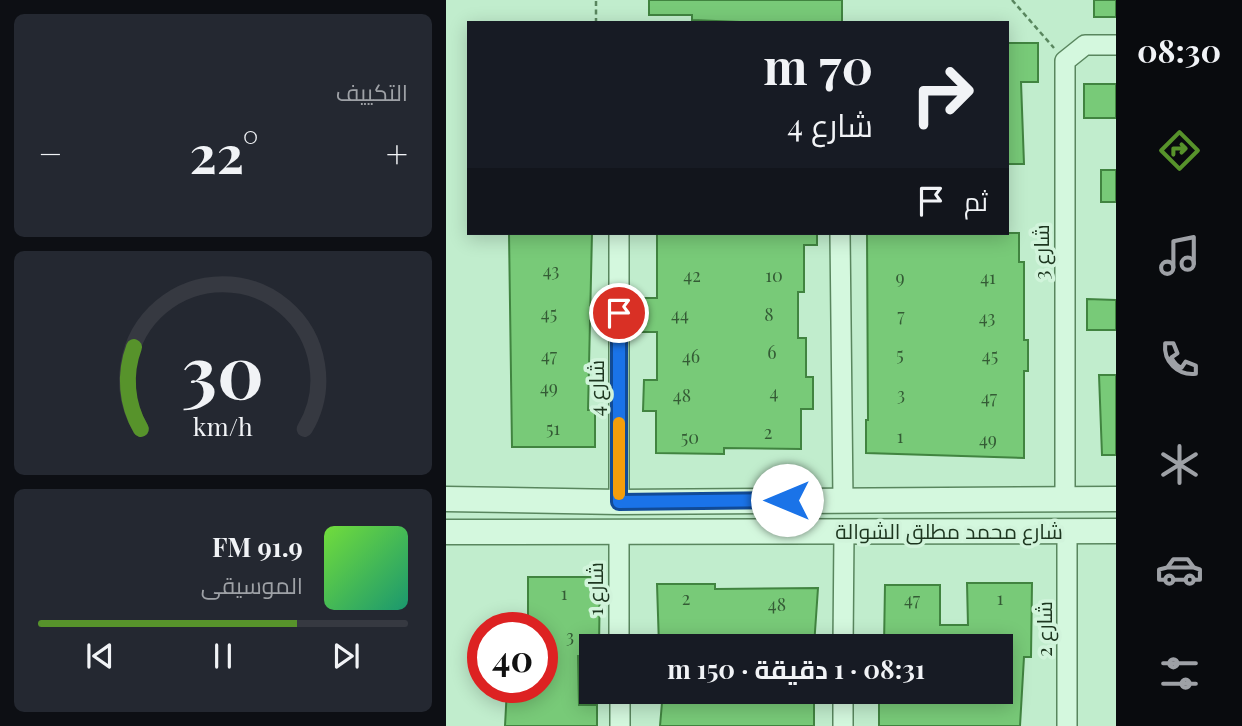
<!DOCTYPE html>
<html lang="ar">
<meta charset="utf-8">
<style>
body{margin:0;font-family:"Playfair Display",Cairo,serif;background:#242831;color:#f1f3f6;direction:rtl;height:100vh;display:flex;flex-direction:column;font-size:26px;white-space:nowrap}
*{box-sizing:border-box;margin:0}
p{font-size:23px;color:#9ea1a6}
.icon{flex:none;width:38px;height:38px;fill:none;stroke:currentColor;stroke-width:2;stroke-linecap:round;stroke-linejoin:round}
.map{position:relative;flex:1;overflow:hidden;direction:ltr}
.sheet{display:flex;flex-direction:column;gap:14px;padding:14px;background:#0d0f14;width:446px}
.sheet>*{flex:none}
.banner{position:absolute;left:21px;top:21px;width:542px;height:214px;border-radius:0px;box-shadow:0 4px 18px #0003;direction:rtl;background:#171b24;color:#f1f3f6;overflow:hidden}
.speed{position:absolute;left:21px;top:612px;display:flex;gap:14px;font-size:35px;font-weight:700;text-align:center}
.speed>*{display:grid;place-content:center;width:91px;height:91px;border-radius:50%;background:#171b24;box-shadow:0 4px 18px #0003;line-height:1}
.speed .limit{border:10px solid #d22;background:#fff;color:#111}
.pin{position:absolute;display:grid;place-items:center;width:60px;height:60px;color:#fff;margin:-30px;border:4px solid #fff;border-radius:50%;box-shadow:0 2px 7px #0007}
.me{position:absolute;width:77px;margin:-38px;rotate:270deg;stroke-linejoin:round;filter:drop-shadow(0 0 5px #0008)}
.turn{display:flex;align-items:center;gap:24px;height:147px;padding:0 21px;font-size:32px}
.turn .icon{width:91px;height:91px;stroke-width:2.5}
.turn b{display:block;font-size:49px;line-height:60px}
.then{display:flex;align-items:center;height:66px;padding:0 21px;background:#0003;gap:14px;font-size:26px}
.big{font-size:52px;font-weight:700;line-height:1.1}
.sheet .card{flex:1;display:flex;flex-direction:column;justify-content:center;gap:10px;min-width:0;padding:0 24px;border-radius:10px;background:#242831}
.sheet .dial{align-items:center;gap:0}
.dial svg{height:182px;overflow:visible;fill:none;stroke:#363941;stroke-width:7;stroke-linecap:round;text-anchor:middle}
.dial text{fill:#f1f3f6;stroke:none}
.song{display:flex;align-items:center;gap:21px}
.cover{width:84px;height:84px;border-radius:10px;background:linear-gradient(135deg,hsl(100 70% 55%),hsl(160 70% 35%))}
.played{height:7px;border-radius:4px;background:linear-gradient(90deg,#57932b 70%,#363941 70%)}
.keys{display:flex;justify-content:space-around;direction:ltr}
.heat{display:flex;justify-content:space-between;align-items:center;font-size:38px;direction:ltr}
.trip{position:absolute;left:133px;top:634px;width:434px;height:70px;border-radius:0px;background:#171b24;box-shadow:0 4px 18px #0003;font-weight:700;line-height:70px;text-align:center;direction:rtl}
main{display:flex;flex:1;min-height:0}
.tab-bar{display:flex;flex-direction:column;width:126px;justify-content:space-around;align-items:center;background:#090b0e;color:#9ea1a6}
.tab-bar .icon{width:49px;height:49px}
.tab-bar .current{color:#57932b}
.tab-bar b{font-size:32px;color:#f1f3f6}
.map>svg:first-child{display:block}
.building{fill:#78ca78;stroke:#418440;stroke-width:2}
.lines{fill:none;stroke-linecap:round;stroke-linejoin:round}
.minor-casing{stroke:#59865e;stroke-width:22}
.tertiary-casing{stroke:#59865e;stroke-width:27}
.path{stroke:#59865e;stroke-width:2.5;stroke-dasharray:5 3.5;stroke-linecap:butt}
.minor{stroke:#d4f8de;stroke-width:19}
.tertiary{stroke:#d4f8de;stroke-width:24}
.route-casing{stroke:#114b97;stroke-width:18}
.route{stroke:#1a73e8;stroke-width:12}
.slow{stroke:#f59e0b;stroke-width:12}
.labels{text-anchor:middle;stroke-width:7;stroke-linejoin:round;paint-order:stroke}
.number-label{font-size:18px;fill:#345b35}
.street-label{font-size:21px;fill:#1d361f;stroke:#d1f4db}
</style>
<main>
<nav class="tab-bar">
<b>08:30</b>
<svg class="icon current" aria-label="directions" viewBox="0 0 24 24"><path d="M12 3l9 9-9 9-9-9zM9 14v-3h6M13 9l2 2-2 2"/></svg>
<svg class="icon" aria-label="music" viewBox="0 0 24 24"><path d="M9 18V5l10-2v13"/><circle cx="6" cy="18" r="3"/><circle cx="16" cy="16" r="3"/></svg>
<svg class="icon" aria-label="phone" viewBox="0 0 24 24"><path d="M5 4h4l2 5-3 2q2 4 5 5l2-3 5 2v4C11 20 4 13 5 4z"/></svg>
<svg class="icon" aria-label="climate" viewBox="0 0 24 24"><path d="M12 3v18M4 7l16 10M4 17L20 7"/></svg>
<svg class="icon" aria-label="car" viewBox="0 0 24 24"><path d="M5 17H2v-5l4-1 3-4h7l3 4 3 1v5h-3M9 17h6M6 11h13"/><circle cx="7" cy="17" r="2"/><circle cx="17" cy="17" r="2"/></svg>
<svg class="icon" aria-label="filters" viewBox="0 0 24 24"><path d="M4 7h16M4 17h16"/><circle cx="9" cy="7" r="2"/><circle cx="15" cy="17" r="2"/></svg>
</nav>
<div class="map">
<svg width="670" height="726" viewBox="0 0 670 726">
<rect width="100%" height="100%" fill="#c1edcd"/>
<path class="building" d="M203 0H396V23H321L246 20V15H203Z
M648 0H670V17H648Z
M562 43H592V82H575L578 164H562Z
M638 84H670V118H638Z
M655 170H670V202H655Z
M63 233H146L142 410H149V447H66Z
M211 233H371V245H358V292H352V338H360V377H367V409H355V449L278 448V454L210 453V411H197L198 380H211V332H189V298H211Z
M421 233H573V262H578V340H582V371H578V458L420 453V420H422Z
M641 299 670 300V330H641Z
M653 375H670V455H656Z
M82 577H154L153 646H145V656H132L133 705H151V726H59L61 688H96V628H82Z
M521 583H586L585 657H578L574 726H433V702H440V691H555V646H438L439 585H494V625H522Z
M211 584H269V589L372 588 368 646H213Z
M217 691H368V726H214Z"/>
<g class="lines">
<defs>
<path id="minor" d="M394 233 397 500
M619 499V61L639 45H670
M173 502V233
M173 532V646
M397 646 398 533
M174 691V726
M397 726V691
M621 726V531"/>
<path id="tertiary" d="M0 499 173 502 670 499
M0 532 670 531"/>
</defs>
<use href="#minor" class="minor-casing"/>
<use href="#tertiary" class="tertiary-casing"/>
<path class="path" d="M566 0 608 48
M150 23V0"/>
<use href="#minor" class="minor"/>
<use href="#tertiary" class="tertiary"/>
</g>
<g class="lines">
<defs>
<path id="route" d="M173 313V502L341 500"/>
</defs>
<use href="#route" class="route-casing"/>
<use href="#route" class="route"/>
<path class="slow" d="M173 423V494"/>
</g>
<g class="labels">
<g class="number-label">
<text x="105" y="277">43</text>
<text x="246" y="282">42</text>
<text x="328" y="282">10</text>
<text x="454" y="284">9</text>
<text x="542" y="284">41</text>
<text x="103" y="320">45</text>
<text x="234" y="321">44</text>
<text x="323" y="321">8</text>
<text x="455" y="322">7</text>
<text x="541" y="324">43</text>
<text x="326" y="359">6</text>
<text x="454" y="361">5</text>
<text x="103" y="362">47</text>
<text x="544" y="362">45</text>
<text x="245" y="363">46</text>
<text x="103" y="394">49</text>
<text x="328" y="399">4</text>
<text x="455" y="401">3</text>
<text x="236" y="402">48</text>
<text x="543" y="404">47</text>
<text x="107" y="435">51</text>
<text x="322" y="439">2</text>
<text x="454" y="443">1</text>
<text x="244" y="444">50</text>
<text x="542" y="446">49</text>
<text x="118" y="600">1</text>
<text x="240" y="605">2</text>
<text x="554" y="605">1</text>
<text x="466" y="606">47</text>
<text x="331" y="611">48</text>
<text x="124" y="643">3</text>
</g>
<g class="street-label">
<text transform="translate(596 252) rotate(-90)" y="7">شارع 3</text>
<text transform="translate(151 388) rotate(-90)" y="7">شارع 4</text>
<text x="503" y="539">شارع محمد مطلق الشوالة</text>
<text transform="translate(150 589) rotate(-90)" y="7">شارع 1</text>
<text transform="translate(599 629) rotate(-90)" y="7">شارع 2</text>
</g>
</g>
</svg>
<div class="speed"><div class="limit">40</div></div>
<div class="pin" style="left:173px;top:313px;background:#d93025"><svg class="icon" aria-label="arrive" viewBox="0 0 24 24"><path d="M6 21V4h12l-3 4 3 4H6"/></svg></div>
<svg class="me" style="left:341px;top:500px" viewBox="-20 -20 40 40"><circle r="19" fill="#fff"/><path d="M0-13L10 11 0 6-10 11z" fill="#1a73e8"/></svg>
<div class="trip">08:31 · 1 دقيقة · 150 m</div>
<div class="banner">
<div class="turn"><svg class="icon" aria-label="right" viewBox="0 0 24 24"><path d="M7 20v-9h11M14 6l5 5-5 5"/></svg><div><b>70 m</b>شارع 4</div></div>
<div class="then">ثم<svg class="icon" aria-label="arrive" viewBox="0 0 24 24"><path d="M6 21V4h12l-3 4 3 4H6"/></svg></div>
</div>
</div>
<section class="sheet">
<div class="card"><p>التكييف</p>
<div class="heat"><a>−</a><b class="big">22°</b><a>+</a></div>
</div>
<div class="card dial"><svg viewBox="0 0 100 80">
<path d="M14 69A42 42 0 1 1 86 69"/>
<path d="M14 69A42 42 0 0 1 11 33" stroke="#57932b"/>
<text x="50" y="56" font-size="32" font-weight="700">30</text>
<text x="50" y="72" font-size="11">km/h</text>
</svg></div>
<div class="card">
<div class="song"><i class="cover"></i><div><b>91.9 FM</b><p>الموسيقى</p></div></div>
<div class="played"></div>
<div class="keys"><svg class="icon" aria-label="previous" viewBox="0 0 24 24"><path d="M18 5L8 12l10 7zM5 5v14"/></svg><svg class="icon" aria-label="pause" viewBox="0 0 24 24"><path d="M8 5v14M16 5v14"/></svg><svg class="icon" aria-label="next" viewBox="0 0 24 24"><path d="M6 5l10 7-10 7zM19 5v14"/></svg></div>
</div>
</section>
</main>
